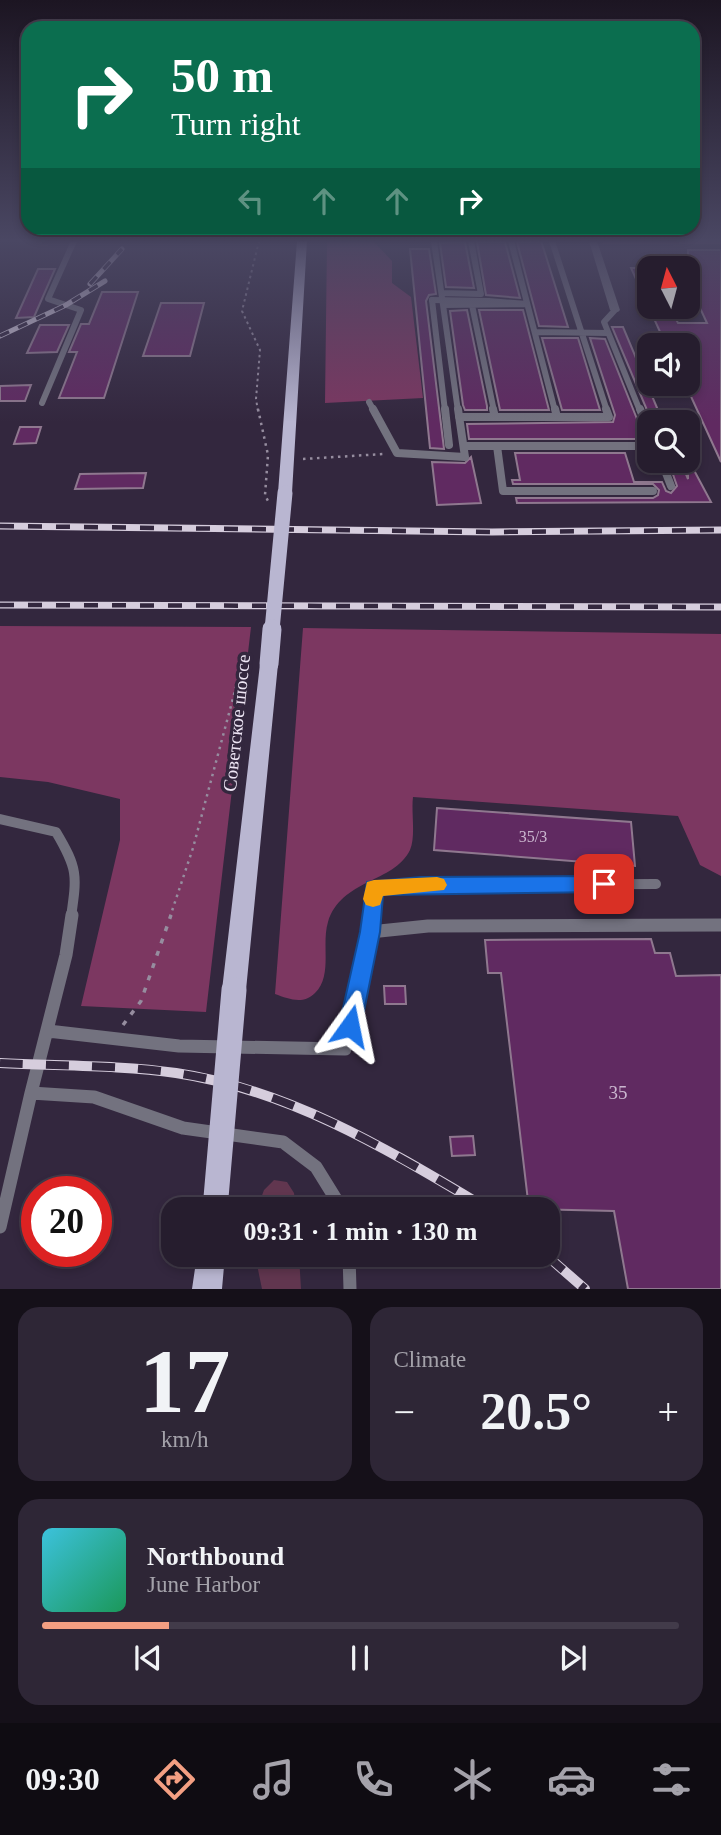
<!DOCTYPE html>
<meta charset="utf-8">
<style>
body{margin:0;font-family:"Times New Roman",serif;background:#2e2636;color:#f1f3f6;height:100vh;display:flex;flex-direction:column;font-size:26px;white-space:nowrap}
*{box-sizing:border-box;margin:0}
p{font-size:23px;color:#a4a2aa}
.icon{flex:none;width:38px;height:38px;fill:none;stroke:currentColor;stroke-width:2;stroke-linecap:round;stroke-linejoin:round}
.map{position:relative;height:1289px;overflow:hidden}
.drawer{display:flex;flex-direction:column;gap:18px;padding:18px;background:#151019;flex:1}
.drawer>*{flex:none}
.top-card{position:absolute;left:21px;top:21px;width:679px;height:214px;border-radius:21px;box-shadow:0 4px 10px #0003,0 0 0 2px #423b4a;background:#0b6e4f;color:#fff;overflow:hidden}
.needle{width:46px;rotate:354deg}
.tools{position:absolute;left:637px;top:256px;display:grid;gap:14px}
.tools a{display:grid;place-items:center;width:63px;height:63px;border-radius:14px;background:#261d2e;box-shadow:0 4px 10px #0003,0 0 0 2px #423b4a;font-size:35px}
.speed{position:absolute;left:21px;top:1176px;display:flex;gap:14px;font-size:35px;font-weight:700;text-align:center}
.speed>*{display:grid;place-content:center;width:91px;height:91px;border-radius:50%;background:#261d2e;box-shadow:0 4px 10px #0003,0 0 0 2px #423b4a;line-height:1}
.speed .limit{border:10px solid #d22;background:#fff;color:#111}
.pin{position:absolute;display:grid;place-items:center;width:60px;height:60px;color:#fff;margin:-30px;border-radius:14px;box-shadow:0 4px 10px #0006}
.me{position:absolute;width:77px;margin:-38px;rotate:12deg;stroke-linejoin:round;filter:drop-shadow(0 0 5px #0008)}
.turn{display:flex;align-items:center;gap:24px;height:147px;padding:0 35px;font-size:32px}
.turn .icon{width:91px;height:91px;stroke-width:2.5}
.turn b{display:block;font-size:49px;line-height:60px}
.lanes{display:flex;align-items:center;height:66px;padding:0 35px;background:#0003;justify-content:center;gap:35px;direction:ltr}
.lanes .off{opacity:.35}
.big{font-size:52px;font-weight:700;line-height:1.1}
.drawer .tile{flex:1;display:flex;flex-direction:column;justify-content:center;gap:10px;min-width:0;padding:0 24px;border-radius:21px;background:#2e2636}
.drawer .dial{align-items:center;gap:0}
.dial b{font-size:91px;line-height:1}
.song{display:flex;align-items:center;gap:21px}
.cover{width:84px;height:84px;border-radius:10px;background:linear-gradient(135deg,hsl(190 70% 55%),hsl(150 70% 35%))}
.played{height:7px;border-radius:4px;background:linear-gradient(90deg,#f39f82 20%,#423b4a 20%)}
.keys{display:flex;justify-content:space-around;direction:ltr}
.heat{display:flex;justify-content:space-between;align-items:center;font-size:38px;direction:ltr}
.drawer .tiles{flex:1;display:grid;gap:18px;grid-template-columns:1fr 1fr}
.tile:last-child{grid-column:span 2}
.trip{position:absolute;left:161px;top:1197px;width:399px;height:70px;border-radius:21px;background:#261d2e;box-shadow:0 4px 10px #0003,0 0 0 2px #423b4a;font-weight:700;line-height:70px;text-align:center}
.dock{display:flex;height:112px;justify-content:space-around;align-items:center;background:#0f0c12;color:#a4a2aa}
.dock .icon{width:49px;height:49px}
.dock .active{color:#f39f82}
.dock b{font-size:32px;color:#f1f3f6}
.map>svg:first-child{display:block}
.green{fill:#61364f}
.forest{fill:#7c3761}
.building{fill:#602a61;stroke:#8f788f;stroke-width:2}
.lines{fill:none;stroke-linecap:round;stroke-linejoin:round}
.path-far2{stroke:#968d9f;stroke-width:2;stroke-dasharray:2.5 3.5;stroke-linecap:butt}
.path-far1{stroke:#968d9f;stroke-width:2.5;stroke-dasharray:2.5 4.5;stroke-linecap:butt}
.path{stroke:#968d9f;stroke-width:3.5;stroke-dasharray:5 8;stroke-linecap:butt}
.service-far3{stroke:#73727f;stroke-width:6}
.service-far2{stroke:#73727f;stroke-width:8}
.service-far1{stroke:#73727f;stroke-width:10}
.service{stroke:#73727f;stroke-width:13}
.minor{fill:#73727f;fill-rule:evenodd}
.primary{fill:#b9b6d1;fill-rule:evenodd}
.rail-far2-casing{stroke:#d6cddd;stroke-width:5}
.rail-far1-casing{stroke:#d6cddd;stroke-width:7}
.rail-casing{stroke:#d6cddd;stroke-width:10}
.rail-far2{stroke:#33273e;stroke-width:3.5;stroke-dasharray:10;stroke-linecap:butt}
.rail-far1{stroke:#33273e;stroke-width:4.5;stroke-dasharray:14;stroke-linecap:butt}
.rail{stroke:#33273e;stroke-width:8;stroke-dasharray:23;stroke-linecap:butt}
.service-bridge{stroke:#73727f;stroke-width:6}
.primary-bridge-far2{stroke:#b9b6d1;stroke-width:15}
.primary-bridge-far1{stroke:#b9b6d1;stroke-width:19}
.primary-bridge{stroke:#b9b6d1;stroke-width:25}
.route{fill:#1a73e8;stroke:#114b97;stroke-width:2}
.slow{fill:#f59e0b}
.labels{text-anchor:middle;stroke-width:7;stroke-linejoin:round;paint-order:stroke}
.number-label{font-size:16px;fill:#cab6cf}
.street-label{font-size:19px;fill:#ede5f4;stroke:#33273e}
.near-number-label{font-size:19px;fill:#cab6cf}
</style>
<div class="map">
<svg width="721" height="1289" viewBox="0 0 721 1289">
<rect width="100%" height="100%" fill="#33273e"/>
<path class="green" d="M274 1180 287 1182 294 1193 296 1209H257L264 1190Z
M255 1255H299L301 1289H262Z"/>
<path class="forest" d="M327 241H373L392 261V283L411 297 423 398 325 403Z
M606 241H721V244H601Z
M0 626 251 627 206 1012 81 1006 120 840V799L48 782 0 777Z
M303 628 721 634V876L700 865 678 816 413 797C411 812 416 836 410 850 394 883 341 879 328 922 321 945 333 975 315 993 303 1005 289 999 275 994Z"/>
<path class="building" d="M541 241 544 250 568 327 539 326 517 242Z
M465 242 474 288 446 287 440 243Z
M477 242H505L520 298 486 295Z
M410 249H429L436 294 429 295 426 301 444 449 430 448Z
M688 250H721V462L688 390V345H666L631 268H649V306H669L678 323H707L688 282Z
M38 269H55L34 317 16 318Z
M102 292H138L104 398H59L77 352H69L81 324H89Z
M161 303H204L190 356H143Z
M467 310 487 406V410H465L463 405 450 311Z
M479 310H523L549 410H500Z
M40 325H69L57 352 27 353Z
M612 327H623L663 422H652Z
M542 338H578L600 410H562Z
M590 338 605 339 643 434 649 439H469L467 424 613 422 615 415Z
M31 385 25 401H0V386Z
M20 427H41L36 443 14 444Z
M515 453H625L634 482H662L666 491 671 493 677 486 668 460H680L688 479V459L711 502 517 503 516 498H653L658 495 659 490 653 484H513L512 480H520Z
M471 457 481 503 437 505 432 462 465 463Z
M146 473 143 488 75 489 80 474Z
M437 808 631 822 635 866 434 850Z
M651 939 655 953H670L676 976 721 975V1289H628L614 1211 529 1209 501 973H488L485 940Z
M384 986H405L406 1004H385Z
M473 1136 475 1155 452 1156 450 1137Z"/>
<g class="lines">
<path class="path-far2" d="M258 411 256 399 260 350 242 311 259 241"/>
<path class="path-far1" d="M258 409 268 455 265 495 268 501
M303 459 383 454
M170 917 193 848 236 687 251 661"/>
<path class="path" d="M123 1025 141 1001 171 915"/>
<path class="service-far3" d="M434 241 458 411
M511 241 555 411
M552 241 607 411
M442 293 481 294 471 241
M432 300 445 411
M443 305 527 304 488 301
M472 305 494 411
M615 310 604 322 640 411
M535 332 608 333
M369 402 374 411
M42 403 81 310 48 299 74 241"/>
<path class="service-far2" d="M373 409 397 453 465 457 458 409
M445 409 449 445
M493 409 495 417
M555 409 557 417
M640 409 649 432
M459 417H609L606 409
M464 446H649
M497 446 503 491H653
M661 460 671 486"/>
<path class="service-far1" d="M0 819 56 832C78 869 77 875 71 917
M371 917 374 888 421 885 656 884"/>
<path class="service" d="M72 915 66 955 31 1093 94 1097 183 1128 283 1142 316 1167 342 1209
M370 932 428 926 721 925
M48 1031 179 1046 345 1049 372 915
M0 1227 31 1093
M349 1255 350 1289"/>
<path class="minor" d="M589 241H597L620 310 618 312 610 310Z"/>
<path class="primary" d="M297 241H307L292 493 285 497 278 493Z
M269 658 278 664 246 990 242 997 234 1000 226 997 222 990 260 664Z
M197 1255H225L222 1289H192Z"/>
<defs>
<path id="rail-far2" d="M90 284 122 249
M0 336 66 305 105 281"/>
<path id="rail-far1" d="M0 526 492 532 721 530
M0 605 721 607"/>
<path id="rail" d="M0 1063C56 1066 121 1065 176 1073 291 1090 390 1151 488 1209
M546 1255 585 1289"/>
</defs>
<use href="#rail-far2" class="rail-far2-casing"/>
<use href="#rail-far1" class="rail-far1-casing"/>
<use href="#rail" class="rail-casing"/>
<use href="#rail-far2" class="rail-far2"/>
<use href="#rail-far1" class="rail-far1"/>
<use href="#rail" class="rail"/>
<path class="service-bridge" d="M432 300 488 301"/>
<path class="primary-bridge-far2" d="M272 630 285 493"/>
<path class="primary-bridge-far1" d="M269 664 272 629"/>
<path class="primary-bridge" d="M215 1209 234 990"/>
</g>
<linearGradient id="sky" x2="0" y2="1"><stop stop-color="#1c1522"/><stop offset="0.57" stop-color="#4a4763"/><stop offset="1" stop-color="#4a4763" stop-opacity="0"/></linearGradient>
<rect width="721" height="422" fill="url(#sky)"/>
<path class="route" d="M604 876 611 878 614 884 611 890 604 892 383 895 380 932 361 1026 358 1033 350 1036 342 1033 339 1026 360 932 367 882 421 877Z"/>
<path class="slow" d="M437 877 444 879 447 885 444 890 383 896 380 905 373 907 366 905 363 899 367 882 374 880Z"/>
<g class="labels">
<g class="number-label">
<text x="533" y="842">35/3</text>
</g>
<g class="street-label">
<text transform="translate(236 723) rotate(-84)" y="7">Советское шоссе</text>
</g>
<g class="near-number-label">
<text x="618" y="1099">35</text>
</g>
</g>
</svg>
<div class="tools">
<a><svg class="needle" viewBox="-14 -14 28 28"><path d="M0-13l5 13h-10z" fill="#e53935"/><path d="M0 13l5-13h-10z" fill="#a4a2aa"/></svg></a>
<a><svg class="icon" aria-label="sound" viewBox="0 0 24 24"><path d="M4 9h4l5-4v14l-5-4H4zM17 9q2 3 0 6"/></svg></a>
<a><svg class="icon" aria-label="search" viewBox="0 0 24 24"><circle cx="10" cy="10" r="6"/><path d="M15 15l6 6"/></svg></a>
</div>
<div class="speed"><div class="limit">20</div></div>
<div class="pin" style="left:604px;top:884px;background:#d93025"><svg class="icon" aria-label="arrive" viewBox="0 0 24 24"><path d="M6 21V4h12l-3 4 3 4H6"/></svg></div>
<svg class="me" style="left:350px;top:1026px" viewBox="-20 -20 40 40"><path d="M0-17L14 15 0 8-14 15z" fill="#1a73e8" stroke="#fff" stroke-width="4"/></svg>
<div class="trip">09:31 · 1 min · 130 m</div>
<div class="top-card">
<div class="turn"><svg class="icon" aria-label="right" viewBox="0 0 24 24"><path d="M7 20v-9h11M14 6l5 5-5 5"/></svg><div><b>50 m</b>Turn right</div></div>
<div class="lanes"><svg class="icon off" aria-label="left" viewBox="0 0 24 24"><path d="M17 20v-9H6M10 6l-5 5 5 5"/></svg><svg class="icon off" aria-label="ahead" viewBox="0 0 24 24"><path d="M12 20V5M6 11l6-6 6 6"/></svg><svg class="icon off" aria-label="ahead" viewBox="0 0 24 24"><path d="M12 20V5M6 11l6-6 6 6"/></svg><svg class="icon" aria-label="right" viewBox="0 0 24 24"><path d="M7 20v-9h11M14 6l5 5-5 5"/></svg></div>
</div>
</div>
<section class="drawer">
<div class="tiles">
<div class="tile dial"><b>17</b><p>km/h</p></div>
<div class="tile"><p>Climate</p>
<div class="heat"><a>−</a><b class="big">20.5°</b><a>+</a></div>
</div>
<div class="tile">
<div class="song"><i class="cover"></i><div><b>Northbound</b><p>June Harbor</p></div></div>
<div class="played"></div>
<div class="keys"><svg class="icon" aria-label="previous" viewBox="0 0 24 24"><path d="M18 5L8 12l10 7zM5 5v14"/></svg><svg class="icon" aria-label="pause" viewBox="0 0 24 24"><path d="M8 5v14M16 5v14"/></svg><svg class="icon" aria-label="next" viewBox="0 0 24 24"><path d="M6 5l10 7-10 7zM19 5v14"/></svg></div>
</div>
</div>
</section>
<nav class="dock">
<b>09:30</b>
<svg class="icon active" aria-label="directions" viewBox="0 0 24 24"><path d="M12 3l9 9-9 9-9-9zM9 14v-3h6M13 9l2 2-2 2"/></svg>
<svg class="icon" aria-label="music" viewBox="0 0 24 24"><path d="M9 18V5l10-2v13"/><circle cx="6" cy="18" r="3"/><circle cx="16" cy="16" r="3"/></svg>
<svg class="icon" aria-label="phone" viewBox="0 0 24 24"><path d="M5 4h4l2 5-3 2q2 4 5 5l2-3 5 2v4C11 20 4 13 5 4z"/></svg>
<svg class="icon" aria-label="climate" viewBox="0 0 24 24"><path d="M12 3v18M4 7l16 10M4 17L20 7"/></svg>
<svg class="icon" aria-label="car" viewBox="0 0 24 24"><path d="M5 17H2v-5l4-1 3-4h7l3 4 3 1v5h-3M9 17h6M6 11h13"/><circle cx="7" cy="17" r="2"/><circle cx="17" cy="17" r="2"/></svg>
<svg class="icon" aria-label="filters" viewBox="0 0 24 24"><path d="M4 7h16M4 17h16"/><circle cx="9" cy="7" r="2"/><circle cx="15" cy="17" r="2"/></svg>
</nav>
